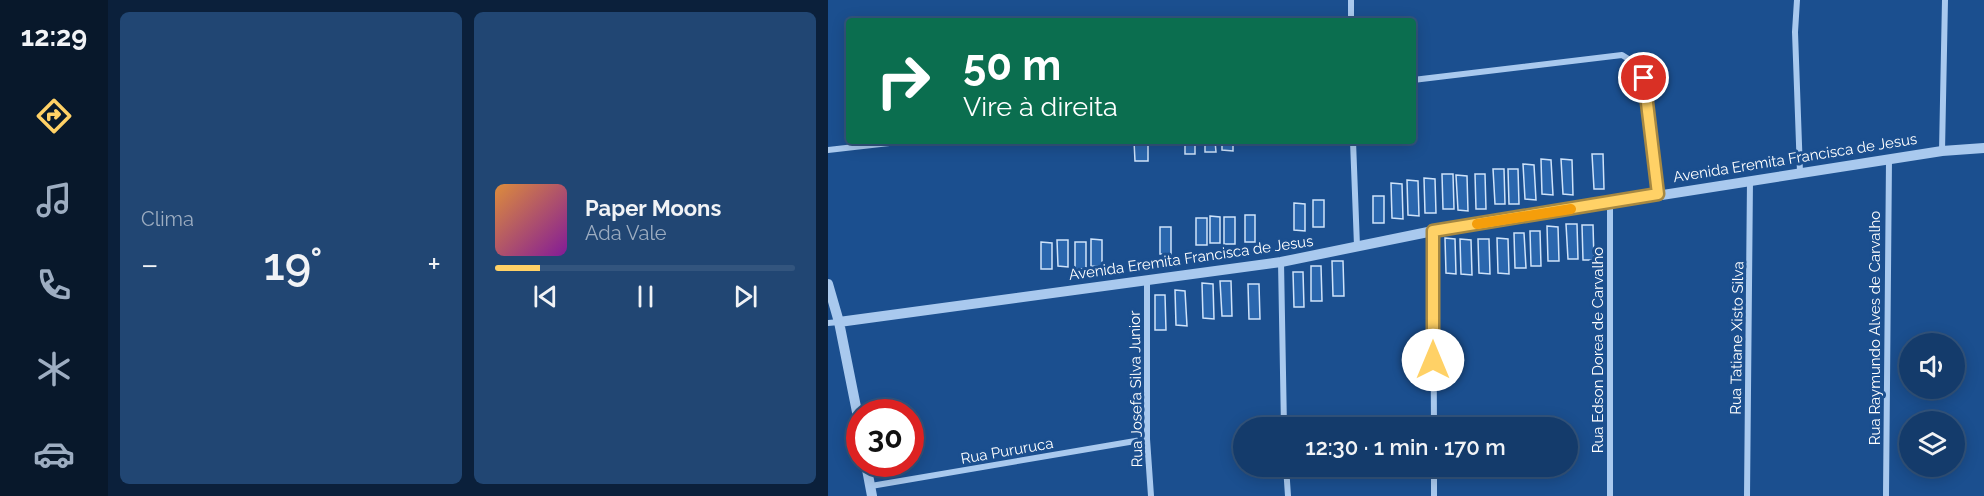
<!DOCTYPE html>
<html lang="pt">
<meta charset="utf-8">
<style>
body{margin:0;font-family:Raleway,sans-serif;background:#214673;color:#f1f3f6;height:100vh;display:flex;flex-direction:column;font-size:22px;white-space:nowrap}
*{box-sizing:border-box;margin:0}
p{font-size:20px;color:#9dadc1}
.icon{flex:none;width:33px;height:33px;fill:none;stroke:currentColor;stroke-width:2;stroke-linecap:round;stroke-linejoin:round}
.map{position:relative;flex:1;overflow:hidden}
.panel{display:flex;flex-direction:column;gap:12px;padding:12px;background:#0b203b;width:720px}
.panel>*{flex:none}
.banner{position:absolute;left:18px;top:18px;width:570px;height:126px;border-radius:6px;box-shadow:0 3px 15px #0003,0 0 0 2px #33557e;background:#0b6e4f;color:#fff;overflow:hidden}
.tools{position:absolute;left:1071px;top:333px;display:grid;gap:12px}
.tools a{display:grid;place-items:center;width:66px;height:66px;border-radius:50%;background:#143b6b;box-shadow:0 3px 15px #0003,0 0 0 2px #33557e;font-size:30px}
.speed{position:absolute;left:18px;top:399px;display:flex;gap:12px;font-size:30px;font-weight:700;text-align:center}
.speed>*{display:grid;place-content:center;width:78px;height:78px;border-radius:50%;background:#143b6b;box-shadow:0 3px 15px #0003,0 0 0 2px #33557e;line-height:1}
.speed .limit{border:9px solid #d22;background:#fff;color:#111}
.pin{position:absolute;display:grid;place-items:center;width:51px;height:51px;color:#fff;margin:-26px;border:3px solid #fff;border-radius:50%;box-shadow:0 2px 6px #0007}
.me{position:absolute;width:66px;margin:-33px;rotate:0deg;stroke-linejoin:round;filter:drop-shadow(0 0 4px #0008)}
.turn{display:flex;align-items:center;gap:21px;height:126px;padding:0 18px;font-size:27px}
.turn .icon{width:78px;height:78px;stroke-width:2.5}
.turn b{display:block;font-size:42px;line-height:51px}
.big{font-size:45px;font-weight:600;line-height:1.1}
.panel .card{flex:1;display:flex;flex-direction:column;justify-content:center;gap:9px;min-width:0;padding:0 21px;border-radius:9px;background:#214673}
.song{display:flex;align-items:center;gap:18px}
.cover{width:72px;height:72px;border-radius:9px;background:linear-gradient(135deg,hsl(30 70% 55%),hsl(290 70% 35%))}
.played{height:6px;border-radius:3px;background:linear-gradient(90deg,#ffd166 15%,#33557e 15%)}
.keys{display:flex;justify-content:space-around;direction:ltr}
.heat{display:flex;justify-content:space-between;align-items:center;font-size:33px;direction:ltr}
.panel .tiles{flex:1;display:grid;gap:12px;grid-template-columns:repeat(2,1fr)}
.trip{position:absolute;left:405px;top:417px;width:345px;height:60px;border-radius:30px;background:#143b6b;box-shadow:0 3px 15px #0003,0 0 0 2px #33557e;font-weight:600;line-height:60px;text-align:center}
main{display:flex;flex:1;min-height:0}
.dock{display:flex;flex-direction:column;width:108px;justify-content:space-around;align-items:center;background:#08182b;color:#9dadc1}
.dock .icon{width:42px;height:42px}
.dock .on{color:#ffd166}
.dock b{font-size:27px;color:#f1f3f6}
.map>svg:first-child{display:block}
.building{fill:#2a66ad;stroke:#cfe3fa;stroke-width:1.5}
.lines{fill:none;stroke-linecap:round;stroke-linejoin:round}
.minor{stroke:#a9c9ee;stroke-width:6}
.tertiary{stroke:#a9c9ee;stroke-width:10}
.route-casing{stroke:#a68842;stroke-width:15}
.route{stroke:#ffd166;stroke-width:10}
.slow{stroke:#f59e0b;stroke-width:10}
.labels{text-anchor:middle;stroke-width:6;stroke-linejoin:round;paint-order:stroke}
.street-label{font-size:15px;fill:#fff;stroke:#1b4f8f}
</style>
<main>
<nav class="dock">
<b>12:29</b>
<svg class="icon on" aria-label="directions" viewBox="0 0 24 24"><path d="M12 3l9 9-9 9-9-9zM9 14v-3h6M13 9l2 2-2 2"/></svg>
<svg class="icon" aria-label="music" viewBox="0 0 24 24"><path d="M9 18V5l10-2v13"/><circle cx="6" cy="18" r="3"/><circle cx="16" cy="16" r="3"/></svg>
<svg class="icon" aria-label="phone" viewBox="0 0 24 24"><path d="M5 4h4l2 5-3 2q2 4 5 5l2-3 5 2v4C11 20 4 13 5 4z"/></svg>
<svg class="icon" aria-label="climate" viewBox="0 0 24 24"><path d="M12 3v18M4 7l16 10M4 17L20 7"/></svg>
<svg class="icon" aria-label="car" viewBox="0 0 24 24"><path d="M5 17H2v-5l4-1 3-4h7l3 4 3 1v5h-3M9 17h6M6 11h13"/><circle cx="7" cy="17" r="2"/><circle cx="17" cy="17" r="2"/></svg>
</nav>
<section class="panel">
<div class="tiles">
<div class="card"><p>Clima</p>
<div class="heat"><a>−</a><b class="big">19°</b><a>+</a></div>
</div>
<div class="card">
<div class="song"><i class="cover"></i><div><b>Paper Moons</b><p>Ada Vale</p></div></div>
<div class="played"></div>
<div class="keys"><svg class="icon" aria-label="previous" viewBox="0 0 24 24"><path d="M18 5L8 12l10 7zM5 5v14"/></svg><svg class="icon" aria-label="pause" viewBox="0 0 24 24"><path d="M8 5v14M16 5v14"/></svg><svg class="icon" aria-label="next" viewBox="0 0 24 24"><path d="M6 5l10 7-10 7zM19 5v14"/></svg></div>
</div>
</div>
</section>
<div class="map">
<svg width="1156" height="496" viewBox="0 0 1156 496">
<rect width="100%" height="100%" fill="#1b4f8f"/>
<path class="building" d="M306 141H320V161H307Z
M357 141H367V154H357Z
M377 141H387L388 152H377Z
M394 141H405V151L394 150Z
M764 154H775L776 189H766Z
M713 159 723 160 725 195 714 194Z
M733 159 744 160 745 195 735 194Z
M695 164 706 165 708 200 697 199Z
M665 169H676L677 204H667Z
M680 169H690L691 204H681Z
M614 174H625L626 209H615Z
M647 174H657L658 209H648Z
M628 175 639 176 640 211 630 210Z
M596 178 607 179 608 213H597Z
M579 180 590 181 591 216 580 215Z
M563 183 574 184 575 219 564 218Z
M545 196H556V223H545Z
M485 200H496V227H485Z
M466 203 477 204V231L466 230Z
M417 215H427V242H417Z
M382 216 392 217V243H382Z
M396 217H407V244H396Z
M368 218H379V245H368Z
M738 224H749L750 259H740Z
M754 225H765L766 260H755Z
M719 226 730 227 731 261H720Z
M332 227H343V254H332Z
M702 231H712L713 266H703Z
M686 233H696L698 268H687Z
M617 238 627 239 628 274 618 273Z
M669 238 680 239 681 274 670 273Z
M263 239 274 240V267L263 266Z
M632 239 643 240 644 275 633 274Z
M650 239H661L662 274 651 273Z
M229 240H240V267L230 266Z
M213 242 224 243V269H213Z
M247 242H258V269H247Z
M504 261H515L516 296H505Z
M483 266H493L494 301H483Z
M465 272H475L476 307H466Z
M392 281H403L404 316H394Z
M374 283 385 284 386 319 375 318Z
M420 284H431L432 319H421Z
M347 290 357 291 359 326 348 325Z
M327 295H337L338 330H327Z"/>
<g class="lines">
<path class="minor" d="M523 0V21
M969 0 967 32 972 172
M585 80 794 55 810 65 816 77 830 194
M525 141 529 246
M0 150 79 141
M1114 151 1117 0
M782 203V496
M605 231 606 428
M453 262 456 428
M319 281V439L323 496
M0 323 11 322
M458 466 460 496
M606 466V496
M43 486 319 439
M919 496 922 180
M1058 496 1061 160"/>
<path class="tertiary" d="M0 284 11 322 32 427
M11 322 453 262 605 231 1114 151 1156 148
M38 464 44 496"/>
</g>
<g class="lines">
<defs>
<path id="route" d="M605 360V231L830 194 816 78"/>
</defs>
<use href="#route" class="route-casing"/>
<use href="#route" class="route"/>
<path class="slow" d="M649 224 743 209"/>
</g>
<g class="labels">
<g class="street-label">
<text transform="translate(967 158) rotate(-9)" y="5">Avenida Eremita Francisca de Jesus</text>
<text transform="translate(363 258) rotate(-8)" y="5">Avenida Eremita Francisca de Jesus</text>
<text transform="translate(1047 328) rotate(-90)" y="5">Rua Raymundo Alves de Carvalho</text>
<text transform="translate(909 338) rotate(-89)" y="5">Rua Tatiane Xisto Silva</text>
<text transform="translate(770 350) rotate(-90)" y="5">Rua Edson Dorea de Carvalho</text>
<text transform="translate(308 389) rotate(-91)" y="5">Rua Josefa Silva Junior</text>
<text transform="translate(179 451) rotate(-10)" y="5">Rua Pururuca</text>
</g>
</g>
</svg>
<div class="tools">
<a><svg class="icon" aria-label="sound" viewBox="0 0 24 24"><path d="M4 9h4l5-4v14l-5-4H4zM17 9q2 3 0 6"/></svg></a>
<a><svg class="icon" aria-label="layers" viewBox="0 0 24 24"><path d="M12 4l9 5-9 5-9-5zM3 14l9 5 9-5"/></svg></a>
</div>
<div class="speed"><div class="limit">30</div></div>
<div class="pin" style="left:816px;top:78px;background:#d93025"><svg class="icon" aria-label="arrive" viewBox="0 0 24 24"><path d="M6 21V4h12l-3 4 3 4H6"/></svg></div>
<svg class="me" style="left:605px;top:360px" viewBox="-20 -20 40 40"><circle r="19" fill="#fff"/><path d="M0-13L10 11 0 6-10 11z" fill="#ffd166"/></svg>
<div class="trip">12:30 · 1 min · 170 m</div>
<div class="banner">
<div class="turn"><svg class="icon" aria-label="right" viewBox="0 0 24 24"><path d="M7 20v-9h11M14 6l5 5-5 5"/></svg><div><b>50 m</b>Vire à direita</div></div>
</div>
</div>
</main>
